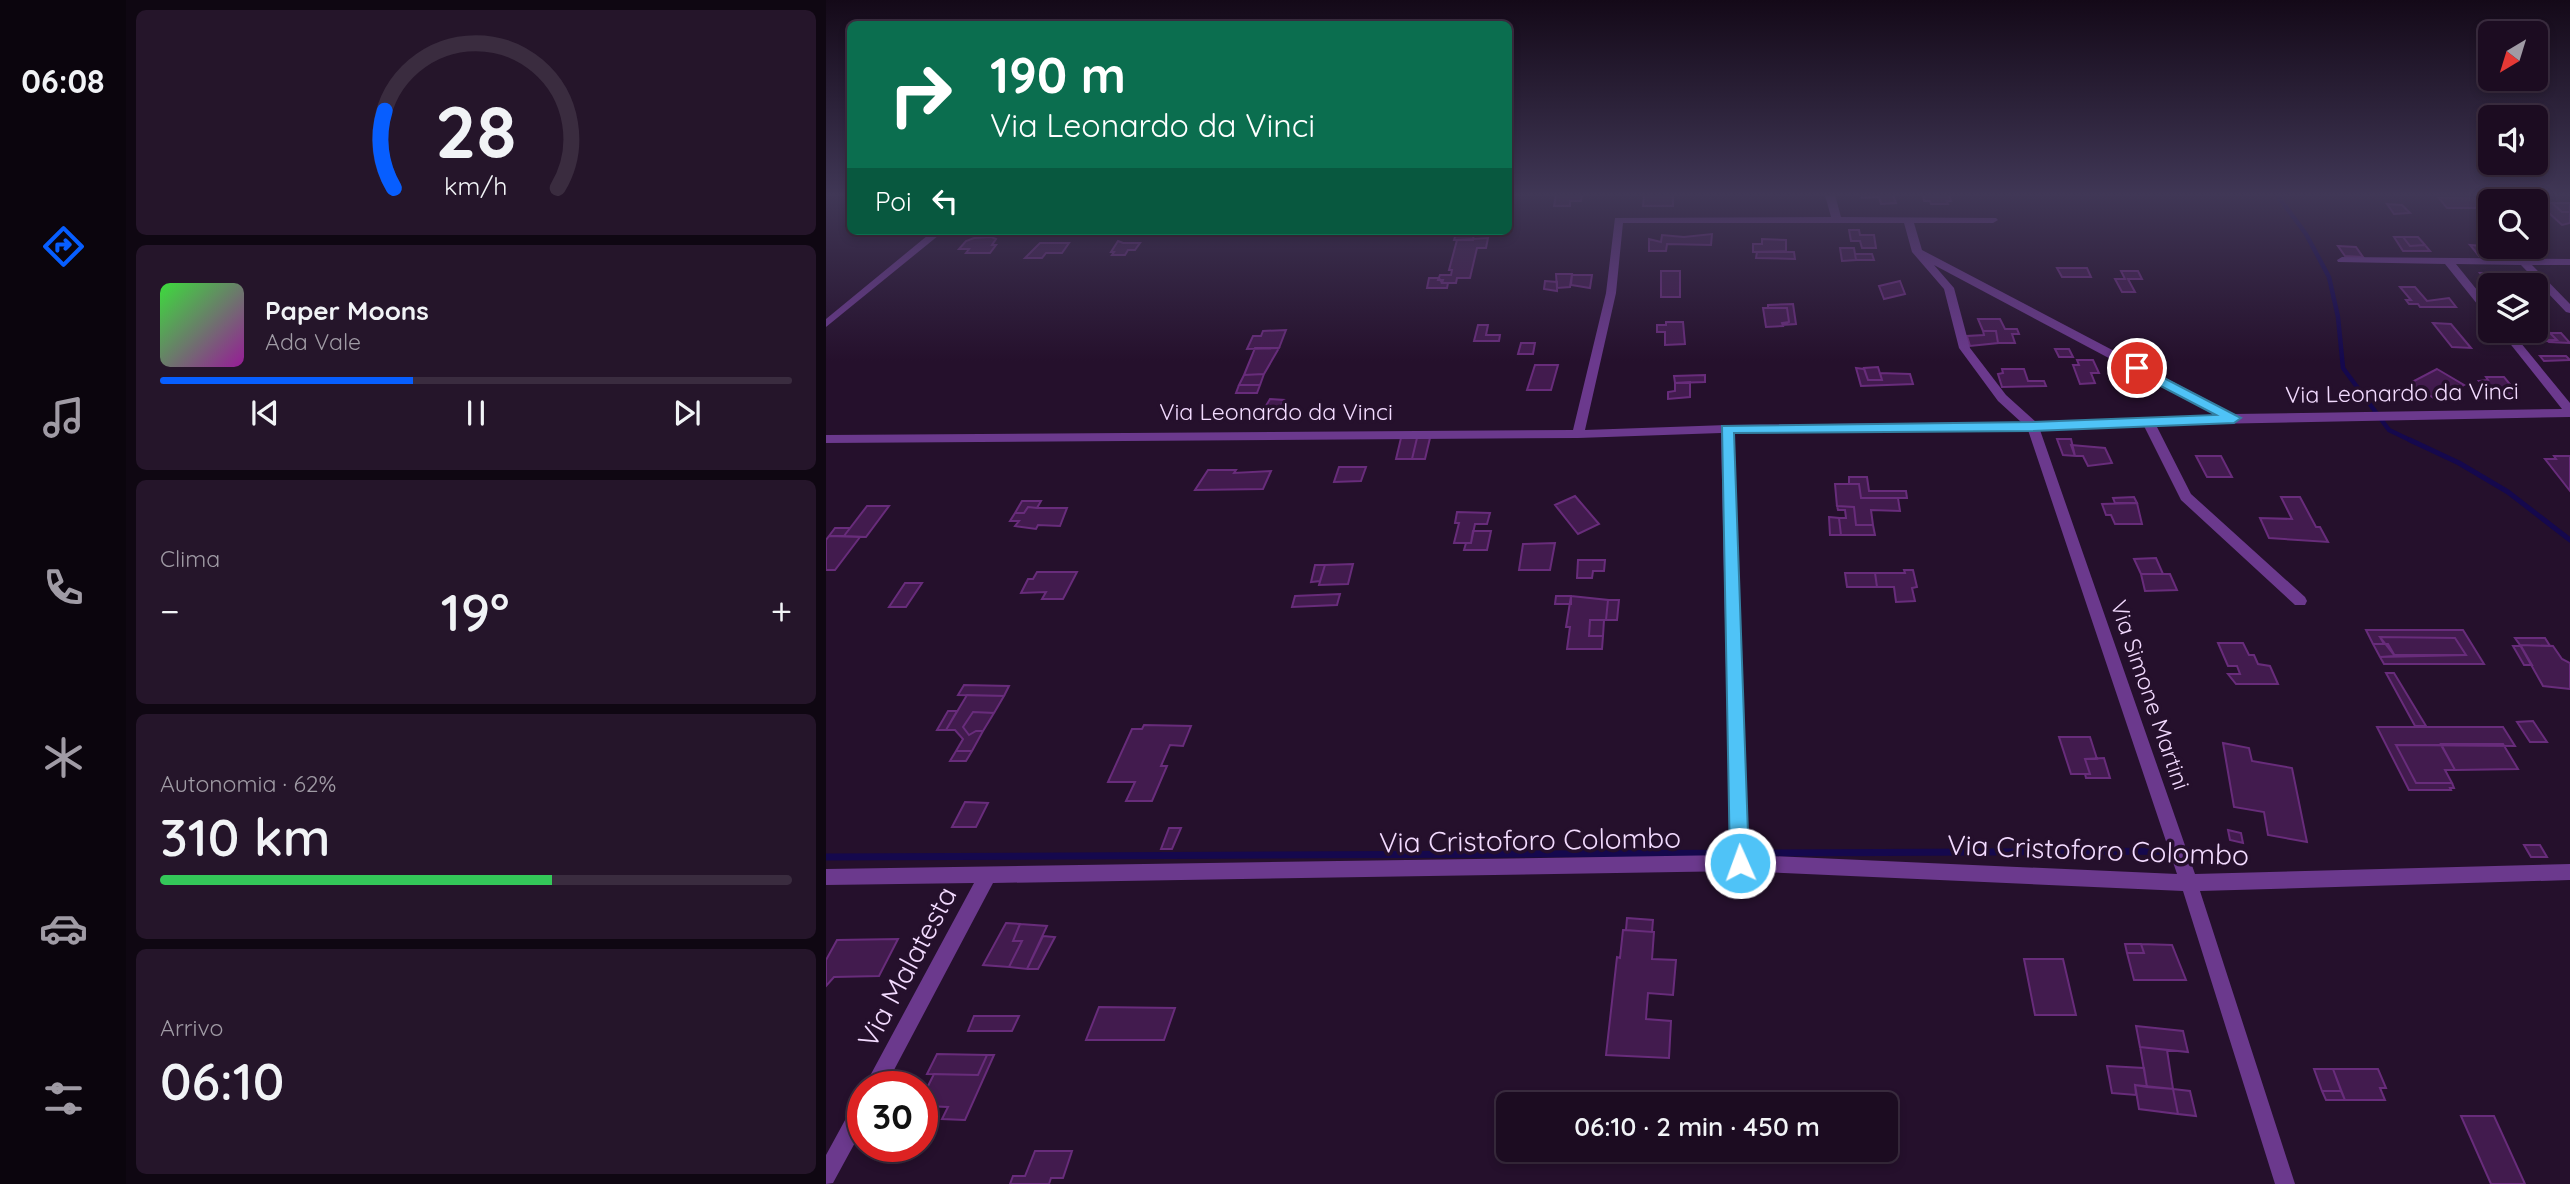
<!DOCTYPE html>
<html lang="it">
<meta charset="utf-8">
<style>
body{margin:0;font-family:Quicksand,sans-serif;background:#25152a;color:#f1f3f6;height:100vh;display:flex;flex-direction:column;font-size:26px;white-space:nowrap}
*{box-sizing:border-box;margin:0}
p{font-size:23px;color:#a09ba5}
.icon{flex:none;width:38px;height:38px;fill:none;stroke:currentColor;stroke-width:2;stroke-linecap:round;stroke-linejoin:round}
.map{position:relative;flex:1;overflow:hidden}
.side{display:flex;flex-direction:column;gap:10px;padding:10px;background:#0f0712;width:700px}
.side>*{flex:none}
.banner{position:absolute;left:21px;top:21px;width:665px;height:214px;border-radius:10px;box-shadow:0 4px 10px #0003,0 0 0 2px #3a2c3f;background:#0b6e4f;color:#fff;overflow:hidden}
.needle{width:46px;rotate:218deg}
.tools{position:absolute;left:1652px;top:21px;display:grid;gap:14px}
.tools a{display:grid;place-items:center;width:70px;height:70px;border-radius:10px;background:#1c0c21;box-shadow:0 4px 10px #0003,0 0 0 2px #3a2c3f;font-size:35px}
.speed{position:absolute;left:21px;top:1071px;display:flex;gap:14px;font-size:35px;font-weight:700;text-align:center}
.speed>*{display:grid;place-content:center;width:91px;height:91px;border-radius:50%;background:#1c0c21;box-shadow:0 4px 10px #0003,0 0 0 2px #3a2c3f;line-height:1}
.speed .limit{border:10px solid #d22;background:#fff;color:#111}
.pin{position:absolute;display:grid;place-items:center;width:60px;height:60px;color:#fff;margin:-30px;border:4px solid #fff;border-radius:50%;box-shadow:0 2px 7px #0007}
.me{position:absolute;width:77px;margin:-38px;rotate:358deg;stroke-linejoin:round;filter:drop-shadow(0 0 5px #0008)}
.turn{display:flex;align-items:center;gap:24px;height:147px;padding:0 28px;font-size:32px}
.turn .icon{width:91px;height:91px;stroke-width:2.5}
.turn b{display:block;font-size:49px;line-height:60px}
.then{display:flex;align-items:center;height:66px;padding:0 28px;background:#0003;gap:14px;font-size:26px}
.big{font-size:52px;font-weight:600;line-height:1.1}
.side .widget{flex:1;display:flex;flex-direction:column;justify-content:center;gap:10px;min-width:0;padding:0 24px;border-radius:10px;background:#25152a}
.side .dial{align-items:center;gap:0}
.dial svg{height:182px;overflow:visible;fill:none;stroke:#3a2c3f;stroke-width:7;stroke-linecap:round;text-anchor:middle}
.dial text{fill:#f1f3f6;stroke:none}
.song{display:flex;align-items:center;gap:21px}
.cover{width:84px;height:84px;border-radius:10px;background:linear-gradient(135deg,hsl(120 70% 55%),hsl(300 70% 35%))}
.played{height:7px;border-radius:4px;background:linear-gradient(90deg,#075eff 40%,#3a2c3f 40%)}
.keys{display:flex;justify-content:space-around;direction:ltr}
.heat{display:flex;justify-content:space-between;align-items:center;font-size:38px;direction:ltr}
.charge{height:10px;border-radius:5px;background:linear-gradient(90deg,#34c759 62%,#3a2c3f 0)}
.trip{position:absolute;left:670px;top:1092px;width:402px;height:70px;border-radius:10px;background:#1c0c21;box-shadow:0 4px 10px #0003,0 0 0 2px #3a2c3f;font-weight:600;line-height:70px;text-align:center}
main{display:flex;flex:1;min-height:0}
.menu{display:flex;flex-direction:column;width:126px;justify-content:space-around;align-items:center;background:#0b050d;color:#a09ba5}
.menu .icon{width:49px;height:49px}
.menu .selected{color:#075eff}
.menu b{font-size:32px;color:#f1f3f6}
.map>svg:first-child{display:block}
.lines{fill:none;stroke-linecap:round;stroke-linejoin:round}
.stream-far2{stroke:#15084d;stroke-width:4.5}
.stream-far1{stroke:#15084d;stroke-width:5}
.stream{stroke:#15084d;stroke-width:7}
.building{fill:#421b4e;stroke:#682c7b;stroke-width:2}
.street{fill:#6b398d;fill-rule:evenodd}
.route{fill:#4fc3f7;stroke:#337fa1;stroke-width:2}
.labels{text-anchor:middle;stroke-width:7;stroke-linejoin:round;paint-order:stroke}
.street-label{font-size:23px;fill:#f3dbff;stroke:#25102c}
.near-street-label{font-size:28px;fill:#f3dbff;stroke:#25102c}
</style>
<main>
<nav class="menu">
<b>06:08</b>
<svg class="icon selected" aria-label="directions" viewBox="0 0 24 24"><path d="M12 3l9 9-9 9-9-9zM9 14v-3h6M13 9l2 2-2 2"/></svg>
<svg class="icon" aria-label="music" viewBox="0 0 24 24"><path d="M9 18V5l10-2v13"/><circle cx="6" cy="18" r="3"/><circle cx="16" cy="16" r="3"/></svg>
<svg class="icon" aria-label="phone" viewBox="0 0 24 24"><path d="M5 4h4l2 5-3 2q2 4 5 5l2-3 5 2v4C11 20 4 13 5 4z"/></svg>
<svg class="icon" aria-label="climate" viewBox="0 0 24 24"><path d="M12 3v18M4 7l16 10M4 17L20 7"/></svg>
<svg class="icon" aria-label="car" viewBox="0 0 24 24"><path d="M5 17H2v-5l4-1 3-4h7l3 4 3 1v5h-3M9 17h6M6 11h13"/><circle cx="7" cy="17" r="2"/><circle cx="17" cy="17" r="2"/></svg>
<svg class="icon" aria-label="filters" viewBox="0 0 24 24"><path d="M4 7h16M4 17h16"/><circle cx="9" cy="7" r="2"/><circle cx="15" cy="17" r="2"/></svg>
</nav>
<section class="side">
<div class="widget dial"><svg viewBox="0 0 100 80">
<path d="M14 69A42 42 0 1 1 86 69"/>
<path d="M14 69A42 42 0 0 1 10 35" stroke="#075eff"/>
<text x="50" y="56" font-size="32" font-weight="700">28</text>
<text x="50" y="72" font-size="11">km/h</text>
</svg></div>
<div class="widget">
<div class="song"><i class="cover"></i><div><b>Paper Moons</b><p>Ada Vale</p></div></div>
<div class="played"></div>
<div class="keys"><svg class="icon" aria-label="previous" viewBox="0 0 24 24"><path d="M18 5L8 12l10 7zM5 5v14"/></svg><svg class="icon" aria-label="pause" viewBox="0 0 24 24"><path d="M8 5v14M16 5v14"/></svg><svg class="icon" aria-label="next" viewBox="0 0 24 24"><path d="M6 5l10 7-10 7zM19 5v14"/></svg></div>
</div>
<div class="widget"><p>Clima</p>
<div class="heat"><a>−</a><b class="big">19°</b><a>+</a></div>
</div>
<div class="widget"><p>Autonomia · 62%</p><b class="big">310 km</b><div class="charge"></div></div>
<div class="widget"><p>Arrivo</p><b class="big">06:10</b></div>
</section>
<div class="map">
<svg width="1744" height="1184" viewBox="0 0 1744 1184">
<rect width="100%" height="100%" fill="#25102c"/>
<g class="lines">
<path class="stream-far2" d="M1451 195 1480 234 1503 277 1512 317 1517 368 1563 430 1588 442"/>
<path class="stream-far1" d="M1584 440 1633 463 1682 492 1744 540"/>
<path class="stream" d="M0 857 1390 851"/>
</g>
<path class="building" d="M730 195H756L755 201H744V206H728Z
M818 195H847V206H817Z
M1036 195H1067L1070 203 1055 204 1053 197 1036 198Z
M1097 195H1123L1125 201H1121L1122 204H1105L1104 201H1098Z
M1613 198 1696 199 1698 201H1664V208H1621Z
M1712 203H1726L1736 212H1744V223L1736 225Z
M1726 203H1744V212H1736Z
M1561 204 1576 205 1584 213 1568 214Z
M1023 230H1033L1034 235H1048L1050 248H1036L1034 241H1025Z
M648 233 647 240H628L630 234Z
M886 234 885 245 841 244 840 251H823V239L835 242 836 235 858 237Z
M165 237 170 239 166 245H170L164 253H140L143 249H133L140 241 148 238Z
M1568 237H1577L1584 246 1599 245 1604 251H1577Z
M1577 237H1592L1599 245 1584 246Z
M662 238 660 248H651L644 278H631L630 283H616L617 280H612L614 275H625L626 270H623L631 240Z
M936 239 960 240V251L927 252V244H936Z
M292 241 297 243H314L309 250H302L299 255H286L288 252H285Z
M214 243H243L236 253H220L216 258H199Z
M1644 245 1657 246 1666 257 1653 256Z
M1512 246 1530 247 1537 257 1519 256Z
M1014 248H1028L1030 260 1016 261Z
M931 252H968L969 259 930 258Z
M1029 254H1046L1048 260H1030Z
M1231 268H1261L1265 277H1236Z
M835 271H854V297H835Z
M1295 271H1312L1316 279H1302L1309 292H1296L1289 279H1299Z
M1654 273H1675L1686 285H1672L1668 281H1661Z
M730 274H746L744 287 731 288Z
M746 275H766L764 288 745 285Z
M603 278H613L616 283H622L621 288H601Z
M719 281 731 282V291L718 289Z
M1074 281 1079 294 1058 299 1053 286Z
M1574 287H1589L1601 301 1623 298 1630 307H1594L1592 304H1583L1580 300H1585Z
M967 304 970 324 956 325 963 322 961 308H942V305Z
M937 308H961L963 322 956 323 957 326 940 327Z
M1152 319H1174L1179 329H1191L1193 334H1186L1189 343H1172L1170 331H1157Z
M840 322H857L859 344 839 345V332H831V325H840Z
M1607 323 1625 324 1645 348 1626 347Z
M652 325H662L660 335H674L673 341H648Z
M1710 328 1720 329 1731 340 1711 342 1703 332 1710 331Z
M460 330 453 348 421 349 427 336H435L437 331Z
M1157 331H1170L1172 343 1144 346 1141 336 1158 335Z
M1724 333H1735L1744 343 1723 342 1721 340H1731Z
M695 343H709L707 354H692Z
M429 348H453L438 374 418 375Z
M1229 349H1243L1247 357H1233Z
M1714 356H1740L1744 360 1718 361Z
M1251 360H1267L1273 373H1265L1269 383 1254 384 1247 365H1253Z
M709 365H732L725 390H701Z
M1052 367 1056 380H1042L1038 368Z
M1030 368 1038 369 1042 380H1056L1054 373 1084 374 1087 384 1035 386Z
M1176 369H1198L1202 381H1218L1220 386 1176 387 1172 374 1177 373Z
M1611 369 1638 385 1611 400 1584 383Z
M438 374 434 385H413L418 375Z
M879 375V382L849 383 848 376Z
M1660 377H1678L1692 394 1669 396 1653 381 1662 380Z
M864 382V397L842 399V392L849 391V383Z
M413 385H434L431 393H410Z
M444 399 458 400 448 417 434 416Z
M575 438H591L586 459H570Z
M591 438H604L599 459H586Z
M1231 439H1245L1249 456 1237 455Z
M1245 445 1279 448 1286 463 1262 466 1257 456H1249Z
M1370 456H1395L1406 477H1381Z
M1728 456H1744V491L1719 459H1730Z
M513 467H540L535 481 508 482Z
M382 470H410L408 473 445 471 437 489 369 490Z
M1023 477H1041L1043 491H1080L1081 498H1035L1033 484H1023Z
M1009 484H1033L1035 498H1072L1074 511 1045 510 1047 525H1030L1028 507 1011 506Z
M749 496 773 524 752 534 729 505Z
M1308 497 1311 503H1289L1287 498Z
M1455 497H1474L1490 527H1494L1502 542 1443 538 1434 518 1466 519Z
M196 501H215L211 508 202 507 198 513H189Z
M1311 503 1316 524H1289L1285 515H1280L1276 504Z
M41 506H63L40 537 18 536Z
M1011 506 1028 507 1030 525H1047L1049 535H1015L1013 518H1020L1019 510H1012Z
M202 507 211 508H241L234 526 212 525 210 529 189 526 193 521H184L189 513H198Z
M631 512 664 513 661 524H649L645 543H628L633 523H629Z
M1003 517 1013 518 1015 535H1004Z
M9 528H24L18 536H3Z
M647 531H665L661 550H638L640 543H645Z
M3 536 34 537 9 570H0V540Z
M729 543 724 570H693L697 544Z
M1330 558 1337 574H1315L1308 559Z
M752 560H779L778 571H767L766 578H751Z
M527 564 522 584 493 585 499 565Z
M489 565H499L494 581 485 582Z
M1078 570H1087L1091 587 1086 588 1089 601 1070 602 1068 587H1051L1049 573H1079Z
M211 572H251L237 599H216L220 592 195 593 202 579H207Z
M1019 573H1049L1051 587H1021Z
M1315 574H1344L1351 590 1319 591Z
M79 583H96L80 607H63Z
M514 594 511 605 466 607 469 596Z
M730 596H745V604H729Z
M745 596 782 600 780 620H764L763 636H777L776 649H741L744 627H740Z
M782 600H793L791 620H780Z
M764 620H778L777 636H763Z
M1540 630H1637L1658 664H1558L1554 657 1640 655 1629 638 1554 637 1558 644H1547Z
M1554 637 1629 638 1640 655H1568Z
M1689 638H1719L1724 646 1694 645Z
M1392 643H1417L1423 655H1428L1432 664 1444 666 1452 684H1410L1402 674H1414L1411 666H1402Z
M1547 644H1562L1569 656 1554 657Z
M1694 645 1727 646 1736 659 1744 663V689L1717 686Z
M1687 646H1695L1706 665H1698Z
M1560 673H1568L1600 726H1589Z
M138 685 183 686 178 696 132 695Z
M141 695 178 696 168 713 147 712 137 727 143 735 150 731H157L146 751H130L137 739 129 730H120Z
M122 711H131L120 730H111Z
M147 712 168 713 157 731H150L143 735 137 727Z
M1707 721 1721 742H1704L1691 722Z
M318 725 365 726 357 746 344 745 335 766H341L326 801H300L309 782H282L306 729H316Z
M1551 727H1677L1689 746 1570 745 1590 783H1626L1628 788H1624L1625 790H1583Z
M1233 737H1264L1271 759H1259L1264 774H1245Z
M1397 743 1423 748 1426 761 1466 768 1481 842 1442 835 1438 812 1408 807Z
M1615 744H1677L1692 769 1629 770Z
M1570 745H1615L1629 770H1619L1626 783H1590Z
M130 751H146L140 761H124Z
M1278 758 1284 778H1260L1259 774H1264L1259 759Z
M139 802 162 803 150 827H126Z
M343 828H355L346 849H335Z
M1402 830 1415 833 1417 843 1404 840Z
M1698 845H1714L1721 857H1705Z
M801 918 827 920 826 932 800 930Z
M180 923 194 924 187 941H196L183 967 157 965Z
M194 924 221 926 201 969 183 967 196 941H187Z
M797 930 828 932 826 959 850 960 847 995 822 993 820 1019 845 1021 843 1058 780 1055 791 957 794 958Z
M217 936 229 937 212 969H201Z
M72 939 53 976 8 977 0 986V960L11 940Z
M1299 944H1315L1318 953H1301Z
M1315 944 1346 945 1360 980H1308L1301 953H1318Z
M1198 959H1237L1250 1015H1209Z
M273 1007 349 1008 338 1040H260Z
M148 1016H193L186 1031H142Z
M1310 1026 1357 1031 1362 1052 1314 1047Z
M1314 1047 1341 1050 1347 1089 1321 1087Z
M111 1054 161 1055 152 1075 101 1074Z
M161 1055H168L139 1120 116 1119 122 1107 96 1106V1098L108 1074 152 1075Z
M1281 1066 1318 1068 1321 1087 1309 1085 1310 1095 1286 1093Z
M1488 1069H1507L1515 1091H1496Z
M1507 1069H1552L1560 1088H1554L1559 1100H1519Z
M1309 1085 1347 1089 1352 1114 1313 1109Z
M1347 1089 1364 1091 1370 1116 1352 1114Z
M1496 1091H1515L1519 1100H1500Z
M1635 1116H1668L1699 1184H1665Z
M209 1151H246L237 1178H225L223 1184H184L187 1176H199Z"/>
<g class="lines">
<path class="street" d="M999 195H1009L1015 217 1170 218 1172 220 1167 223H1088L1096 250 1408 414 1736 409 1674 331H1685L1744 403V417L1330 425 1365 494 1479 597 1481 601 1479 605H1469L1355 500 1318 426 1214 430 1369 874 1744 864V880L1374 891 1469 1184H1449L1357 891 913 871 167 883 59 1087H38L148 883 0 885V869L904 855 895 433 752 438 0 443V435L747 430 780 293 789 218 1005 217ZM797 223H1078L1086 252 1118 289 1133 348 1172 401 1195 422 901 425 759 430 790 293ZM1108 265 1390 415 1210 422 1180 395 1144 348 1128 288ZM1202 430 1351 874 921 855 907 433Z
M107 231H118L0 327V319Z
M1516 257 1744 259V265H1706L1744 304V313L1740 312 1695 265 1630 264 1664 306V316L1660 315 1619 264 1512 262 1511 260Z
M37 1097V1128L7 1183 0 1184V1155L30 1100Z"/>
</g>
<linearGradient id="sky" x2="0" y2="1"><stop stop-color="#140918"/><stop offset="0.54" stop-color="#403756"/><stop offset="1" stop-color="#403756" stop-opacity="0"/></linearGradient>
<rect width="1744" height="361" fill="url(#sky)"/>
<path class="route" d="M1311 364 1415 418 1408 423 1207 431 908 433 923 863 920 870 914 873 907 870 904 863 896 426 1207 422 1390 415 1306 371 1304 368Z"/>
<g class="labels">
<g class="street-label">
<text transform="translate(1576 393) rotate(-1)" y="8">Via Leonardo da Vinci</text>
<text x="450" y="420">Via Leonardo da Vinci</text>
<text transform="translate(1324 695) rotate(71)" y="8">Via Simone Martini</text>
</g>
<g class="near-street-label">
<text transform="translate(704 840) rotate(-1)" y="10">Via Cristoforo Colombo</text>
<text transform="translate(1272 850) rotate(2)" y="10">Via Cristoforo Colombo</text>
<text transform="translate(81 967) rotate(-62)" y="10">Via Malatesta</text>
</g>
</g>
</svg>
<div class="tools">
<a><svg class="needle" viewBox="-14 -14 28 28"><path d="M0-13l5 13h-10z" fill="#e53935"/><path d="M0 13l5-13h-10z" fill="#a09ba5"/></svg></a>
<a><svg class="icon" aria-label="sound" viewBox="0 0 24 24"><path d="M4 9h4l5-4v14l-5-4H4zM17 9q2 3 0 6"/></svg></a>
<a><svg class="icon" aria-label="search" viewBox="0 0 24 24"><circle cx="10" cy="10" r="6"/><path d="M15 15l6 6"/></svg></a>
<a><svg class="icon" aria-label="layers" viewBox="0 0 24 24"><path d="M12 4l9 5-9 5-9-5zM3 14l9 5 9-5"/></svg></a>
</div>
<div class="speed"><div class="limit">30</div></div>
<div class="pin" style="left:1311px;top:368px;background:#d93025"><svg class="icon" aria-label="arrive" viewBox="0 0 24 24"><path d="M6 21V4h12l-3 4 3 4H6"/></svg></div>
<svg class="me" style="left:914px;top:863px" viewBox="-20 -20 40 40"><circle r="17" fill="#4fc3f7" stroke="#fff" stroke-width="3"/><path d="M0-11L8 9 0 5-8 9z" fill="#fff"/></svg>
<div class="trip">06:10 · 2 min · 450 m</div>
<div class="banner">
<div class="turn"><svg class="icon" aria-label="right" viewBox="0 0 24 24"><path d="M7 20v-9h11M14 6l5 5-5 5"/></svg><div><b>190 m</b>Via Leonardo da Vinci</div></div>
<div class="then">Poi<svg class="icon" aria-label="left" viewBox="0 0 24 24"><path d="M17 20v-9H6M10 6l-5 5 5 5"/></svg></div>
</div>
</div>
</main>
